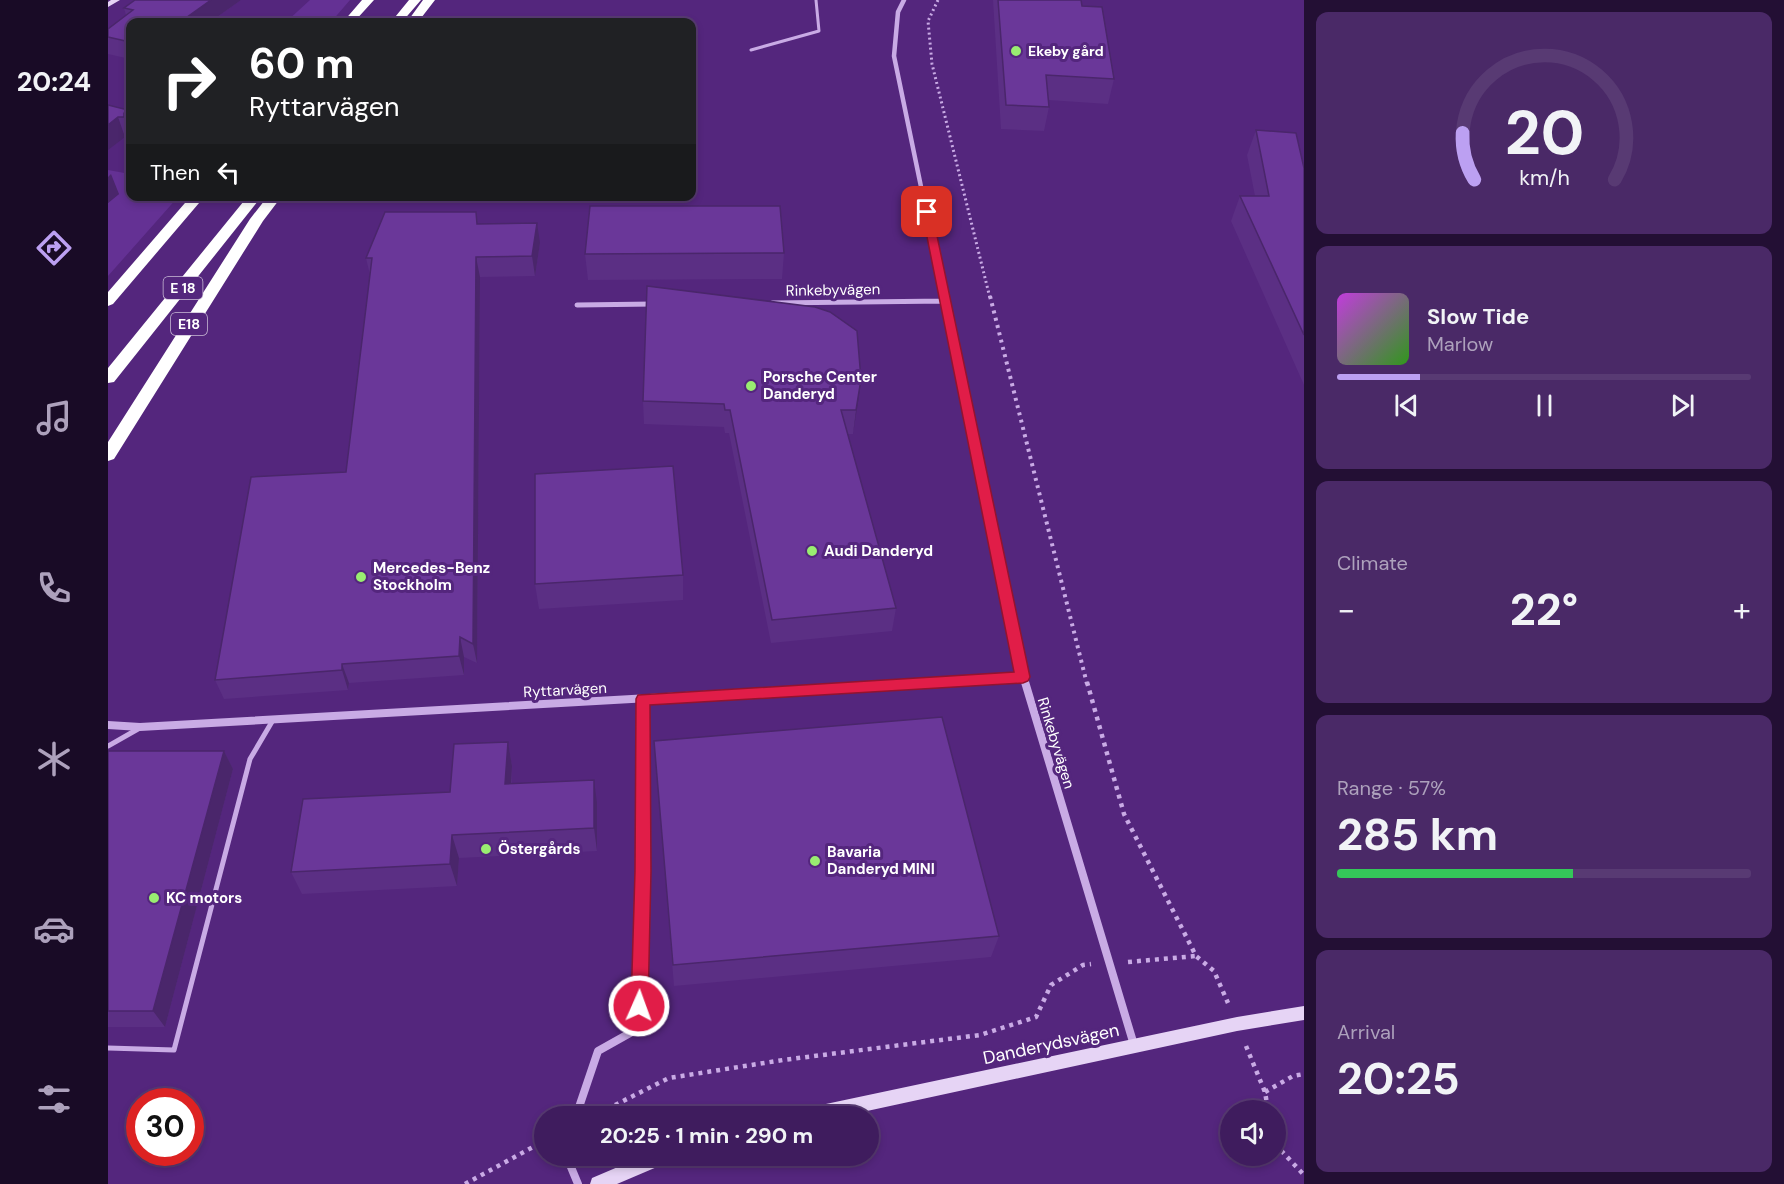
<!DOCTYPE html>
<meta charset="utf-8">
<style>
body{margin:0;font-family:"DM Sans",sans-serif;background:#4a2967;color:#f1f3f6;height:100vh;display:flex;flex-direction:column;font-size:22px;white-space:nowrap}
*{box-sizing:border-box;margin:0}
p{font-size:20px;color:#ada1bc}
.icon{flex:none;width:33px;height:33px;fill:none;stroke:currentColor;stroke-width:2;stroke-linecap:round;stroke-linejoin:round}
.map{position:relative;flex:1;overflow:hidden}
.panel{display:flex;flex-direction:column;gap:12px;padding:12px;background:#230f34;width:480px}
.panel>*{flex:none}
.guide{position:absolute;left:18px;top:18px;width:570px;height:183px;border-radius:12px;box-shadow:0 3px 9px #0003,0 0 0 2px #583a73;background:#202124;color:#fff;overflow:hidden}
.tools{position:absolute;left:1112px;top:1100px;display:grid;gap:12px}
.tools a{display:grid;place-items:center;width:66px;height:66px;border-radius:50%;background:#3f1c5e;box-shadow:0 3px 9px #0003,0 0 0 2px #583a73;font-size:30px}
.speed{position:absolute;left:18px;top:1088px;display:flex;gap:12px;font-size:30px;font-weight:700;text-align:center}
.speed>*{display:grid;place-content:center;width:78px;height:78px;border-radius:50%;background:#3f1c5e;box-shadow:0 3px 9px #0003,0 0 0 2px #583a73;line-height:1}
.speed .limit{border:9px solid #d22;background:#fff;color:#111}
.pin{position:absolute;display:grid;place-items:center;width:51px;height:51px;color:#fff;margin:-26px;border-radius:12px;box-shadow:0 3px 9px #0006}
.me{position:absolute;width:66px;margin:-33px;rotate:2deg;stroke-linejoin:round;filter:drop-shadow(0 0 4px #0008)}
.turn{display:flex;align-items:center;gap:21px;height:126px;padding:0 24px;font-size:27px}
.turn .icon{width:78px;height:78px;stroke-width:2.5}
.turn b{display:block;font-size:42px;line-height:51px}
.then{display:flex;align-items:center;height:57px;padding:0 24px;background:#0003;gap:12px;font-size:22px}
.big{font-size:45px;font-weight:700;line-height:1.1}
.panel .tile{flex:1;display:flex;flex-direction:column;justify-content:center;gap:9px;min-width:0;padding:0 21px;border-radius:12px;background:#4a2967}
.panel .dial{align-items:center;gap:0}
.dial svg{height:156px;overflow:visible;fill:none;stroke:#583a73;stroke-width:7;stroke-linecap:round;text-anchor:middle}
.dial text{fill:#f1f3f6;stroke:none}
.song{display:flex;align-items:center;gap:18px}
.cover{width:72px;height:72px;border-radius:9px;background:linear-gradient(135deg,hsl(290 70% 55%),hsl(110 70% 35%))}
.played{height:6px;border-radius:3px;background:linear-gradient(90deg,#bca0f2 20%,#583a73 20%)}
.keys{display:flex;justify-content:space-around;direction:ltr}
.heat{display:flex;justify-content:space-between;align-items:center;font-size:33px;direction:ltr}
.charge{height:9px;border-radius:4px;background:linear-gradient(90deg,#34c759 57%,#583a73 0)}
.trip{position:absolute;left:426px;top:1106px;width:345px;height:60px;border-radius:30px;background:#3f1c5e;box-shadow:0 3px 9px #0003,0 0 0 2px #583a73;font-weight:700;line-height:60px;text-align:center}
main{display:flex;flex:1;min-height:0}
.tab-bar{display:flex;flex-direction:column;width:108px;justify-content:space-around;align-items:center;background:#190b26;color:#ada1bc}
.tab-bar .icon{width:42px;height:42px}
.tab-bar .active{color:#bca0f2}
.tab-bar b{font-size:27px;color:#f1f3f6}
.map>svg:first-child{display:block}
.green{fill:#643194}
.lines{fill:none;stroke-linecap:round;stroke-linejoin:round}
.path-far2{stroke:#c9abe5;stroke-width:3;stroke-dasharray:2 3;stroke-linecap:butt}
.path-far1{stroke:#c9abe5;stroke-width:4;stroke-dasharray:3 4.5;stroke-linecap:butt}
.path{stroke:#c9abe5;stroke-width:4.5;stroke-dasharray:4 5;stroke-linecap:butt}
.lane-far1{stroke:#c9abe5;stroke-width:3}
.lane{stroke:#c9abe5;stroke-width:5}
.street-far2{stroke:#c9abe5;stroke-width:4.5}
.street-far1{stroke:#c9abe5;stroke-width:5}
.street{stroke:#c9abe5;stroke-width:8}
.secondary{fill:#e6d4f5;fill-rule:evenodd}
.highway{fill:#fff;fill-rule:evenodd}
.wall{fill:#5b2f84}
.shaded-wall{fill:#4a266b}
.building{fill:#6a3799;stroke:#4a266b;stroke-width:1.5}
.route{fill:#e11d48;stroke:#92132f;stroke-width:1.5}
.poi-dot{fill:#99ed71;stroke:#54267d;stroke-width:2}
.labels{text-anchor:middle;stroke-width:6;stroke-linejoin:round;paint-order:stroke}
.far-poi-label{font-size:14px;font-weight:bold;fill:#fff;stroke:#54267d;text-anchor:start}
.shield{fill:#54267d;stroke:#ccbed8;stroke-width:1.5}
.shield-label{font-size:14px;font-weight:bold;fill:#fff}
.street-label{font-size:15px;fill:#fff;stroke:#54267d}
.poi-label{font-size:15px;font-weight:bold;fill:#fff;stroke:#54267d;text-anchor:start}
.near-street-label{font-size:18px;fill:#fff;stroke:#54267d}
</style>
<main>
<nav class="tab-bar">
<b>20:24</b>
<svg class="icon active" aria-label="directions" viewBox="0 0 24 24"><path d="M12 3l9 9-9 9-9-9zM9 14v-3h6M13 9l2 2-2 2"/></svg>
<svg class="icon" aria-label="music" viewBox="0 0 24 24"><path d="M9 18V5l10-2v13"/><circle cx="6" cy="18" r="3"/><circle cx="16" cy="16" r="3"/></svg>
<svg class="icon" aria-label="phone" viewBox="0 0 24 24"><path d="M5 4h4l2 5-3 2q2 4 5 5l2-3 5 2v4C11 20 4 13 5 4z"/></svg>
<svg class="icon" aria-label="climate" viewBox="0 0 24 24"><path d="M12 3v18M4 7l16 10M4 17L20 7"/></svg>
<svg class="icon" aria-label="car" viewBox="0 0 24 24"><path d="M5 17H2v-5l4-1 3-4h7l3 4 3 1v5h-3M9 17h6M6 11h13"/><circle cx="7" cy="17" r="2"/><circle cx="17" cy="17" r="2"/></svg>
<svg class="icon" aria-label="filters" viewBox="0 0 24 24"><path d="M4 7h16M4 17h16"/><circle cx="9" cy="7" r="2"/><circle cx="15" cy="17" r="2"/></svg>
</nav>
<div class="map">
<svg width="1196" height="1184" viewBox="0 0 1196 1184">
<rect width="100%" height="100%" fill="#54267d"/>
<path class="green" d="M202 0H242L223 22H178Z
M0 170 22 174V196L70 197 0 276V203L11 194 0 191Z"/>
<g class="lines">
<path class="path-far2" d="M830 0 820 21 824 64 882 298"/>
<path class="path-far1" d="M882 296 979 684"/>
<path class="path" d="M979 682 1016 814 1088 956 1106 971 1120 1003
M1020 962 1088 956
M1138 1046 1157 1092 1160 1110
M1157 1092 1185 1076 1196 1074
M491 1113 561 1078 675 1060 872 1035 928 1017 943 985 975 965 983 964
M1167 1144 1196 1175
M357 1184 436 1141"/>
<path class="lane-far1" d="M643 50 711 31 708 0"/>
<path class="lane" d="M0 746 30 729
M0 1048 66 1050 142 759 165 720"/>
<path class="street-far2" d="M796 0 790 12 786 56 836 298"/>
<path class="street-far1" d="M835 296 906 640 917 684
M664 303 838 301
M469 305 546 304
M794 684 915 677"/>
<path class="street" d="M917 682 1026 1045
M0 725 32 727 821 682
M468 1116 490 1051 531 1028 535 871V699
M458 1155 470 1184"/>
<path class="secondary" d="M3 0H12L0 7V2Z
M1196 1006V1020L1129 1031 736 1116H691L693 1110 699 1108 1129 1017Z
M538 1155H565L563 1161 509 1184H482L484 1178Z"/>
<path class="highway" d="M254 0H266L246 22H235Z
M301 0H313L294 22H283Z
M315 0H327L310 22H299Z
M83 196H97L5 304 0 306V292Z
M140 196H154L6 382 0 383V368Z
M160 196H174L155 221 6 459 0 461V442L142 219Z"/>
</g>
<path class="wall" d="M27 0H133L102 22H22V59L0 54V29L18 15 16 8Z
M885 0H973L974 6 1006 79 1000 104 940 100 941 107 936 131 893 129Z
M0 105 20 110 22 116V137H17Z
M1148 130 1196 168V385L1123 221 1132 196H1147L1139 155Z
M370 224 432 243 427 276 372 277 369 663 356 657V675L241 683 240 690 116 699 107 680 238 472 262 275 258 258Z
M676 253 674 279 480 280 477 254Z
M753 379 745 434H739L788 608 784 631 663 643 621 433H617L616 427 536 424 535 401Z
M575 575V600L431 609 427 584Z
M546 741 891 936 883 957 566 986Z
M400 742 404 766V783L489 803V851L351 858 349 886 194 894 183 872 342 792Z
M0 751H116L125 769 57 1027H0Z"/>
<path class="shaded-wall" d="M103 0H133L102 22H72Z
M20 110 22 116V136L16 117V113Z
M10 117 17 137 0 150V125Z
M3 174 11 194 0 203V177Z
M429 223 432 243 427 276 424 256Z
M368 257 372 277 369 663 365 644Z
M753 379 750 402 745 434 748 410Z
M352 637 356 657V675L351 656Z
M234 664 241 683 240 690 234 670Z
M400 742 404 766 402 807 397 784Z
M116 751 125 769 57 1027 45 1011Z
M486 780 489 803V851L486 828Z
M344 835 351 858 349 886 342 864Z"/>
<path class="building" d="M27 0H103L72 22H22V42L0 37V29L25 10 16 8Z
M890 0H973L974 6 994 7 1006 79 938 75 941 107 898 105Z
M0 105 20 110 16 113V117H10L0 125Z
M1148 130 1188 133 1196 168V335L1132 196H1161Z
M482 206H672L676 253 477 254Z
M277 212H368L369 224 429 223 424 256 368 257 365 644 352 637 351 656 234 664V670L107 680 143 477 238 472 264 258H258Z
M539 286 707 307 722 312 749 331 753 379 748 410H733L788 608 664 620 622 410H617L616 404 535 401Z
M565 466 575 575 427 584V474Z
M834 717 891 936 565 965 546 741Z
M400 742 397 784 486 780V828L344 835 342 864 183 872 195 799 342 792 346 744Z
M0 751H116L45 1011H0Z"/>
<path class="route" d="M819 209 824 212 922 677 920 681 915 683 542 705 543 871 540 1006 538 1012 531 1014 525 1012 523 1006 527 871 528 699 530 695 906 672 814 212Z"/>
<g class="poi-dot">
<circle cx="908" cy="51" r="6"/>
<circle cx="643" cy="386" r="6"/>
<circle cx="704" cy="551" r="6"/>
<circle cx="253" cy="577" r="6"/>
<circle cx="378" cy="849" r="6"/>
<circle cx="707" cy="861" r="6"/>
<circle cx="46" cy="898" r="6"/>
</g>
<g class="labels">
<g class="far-poi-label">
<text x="920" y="56">Ekeby gård</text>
</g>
<g class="shield">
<rect x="55.5" y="277" width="39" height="22" rx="4.5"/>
<rect x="63" y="313" width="36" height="22" rx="4.5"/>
</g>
<g class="shield-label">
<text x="75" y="293">E 18</text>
<text x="81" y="329">E18</text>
</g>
<g class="street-label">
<text transform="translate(725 290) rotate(-1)" y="5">Rinkebyvägen</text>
<text transform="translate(457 690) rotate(-3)" y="5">Ryttarvägen</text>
<text transform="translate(948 743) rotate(73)" y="5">Rinkebyvägen</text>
</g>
<g class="poi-label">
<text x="655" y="382">Porsche Center<tspan x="655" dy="17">Danderyd</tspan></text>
<text x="716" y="556">Audi Danderyd</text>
<text x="265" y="573">Mercedes-Benz<tspan x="265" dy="17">Stockholm</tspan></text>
<text x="390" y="854">Östergårds</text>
<text x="719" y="857">Bavaria<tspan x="719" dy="17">Danderyd MINI</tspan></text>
<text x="58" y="903">KC motors</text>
</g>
<g class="near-street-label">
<text transform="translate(943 1044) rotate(-12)" y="6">Danderydsvägen</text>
</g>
</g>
</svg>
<div class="tools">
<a><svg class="icon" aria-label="sound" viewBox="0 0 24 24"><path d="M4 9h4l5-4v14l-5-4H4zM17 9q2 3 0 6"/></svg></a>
</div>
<div class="speed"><div class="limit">30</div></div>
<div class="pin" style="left:819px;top:212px;background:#d93025"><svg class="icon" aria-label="arrive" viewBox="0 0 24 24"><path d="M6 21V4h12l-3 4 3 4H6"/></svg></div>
<svg class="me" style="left:531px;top:1006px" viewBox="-20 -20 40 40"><circle r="17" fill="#e11d48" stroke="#fff" stroke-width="3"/><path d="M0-11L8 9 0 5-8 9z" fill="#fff"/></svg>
<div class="trip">20:25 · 1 min · 290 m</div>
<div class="guide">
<div class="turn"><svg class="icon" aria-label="right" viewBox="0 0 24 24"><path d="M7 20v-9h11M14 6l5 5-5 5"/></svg><div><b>60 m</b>Ryttarvägen</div></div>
<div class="then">Then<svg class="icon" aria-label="left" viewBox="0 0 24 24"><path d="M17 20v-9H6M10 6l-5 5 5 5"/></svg></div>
</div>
</div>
<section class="panel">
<div class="tile dial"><svg viewBox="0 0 100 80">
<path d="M14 69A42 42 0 1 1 86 69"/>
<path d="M14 69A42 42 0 0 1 8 45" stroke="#bca0f2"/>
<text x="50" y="56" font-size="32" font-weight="700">20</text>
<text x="50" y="72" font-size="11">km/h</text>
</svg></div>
<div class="tile">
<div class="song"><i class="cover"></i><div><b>Slow Tide</b><p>Marlow</p></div></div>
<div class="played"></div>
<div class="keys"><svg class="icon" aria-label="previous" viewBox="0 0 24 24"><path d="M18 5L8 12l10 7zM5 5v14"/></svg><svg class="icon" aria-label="pause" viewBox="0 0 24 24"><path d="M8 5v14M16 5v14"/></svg><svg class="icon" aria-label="next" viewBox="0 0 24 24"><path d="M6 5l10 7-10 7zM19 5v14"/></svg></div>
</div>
<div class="tile"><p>Climate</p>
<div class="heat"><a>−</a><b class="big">22°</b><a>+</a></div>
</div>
<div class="tile"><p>Range · 57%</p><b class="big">285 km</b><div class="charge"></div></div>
<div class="tile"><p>Arrival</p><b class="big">20:25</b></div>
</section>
</main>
